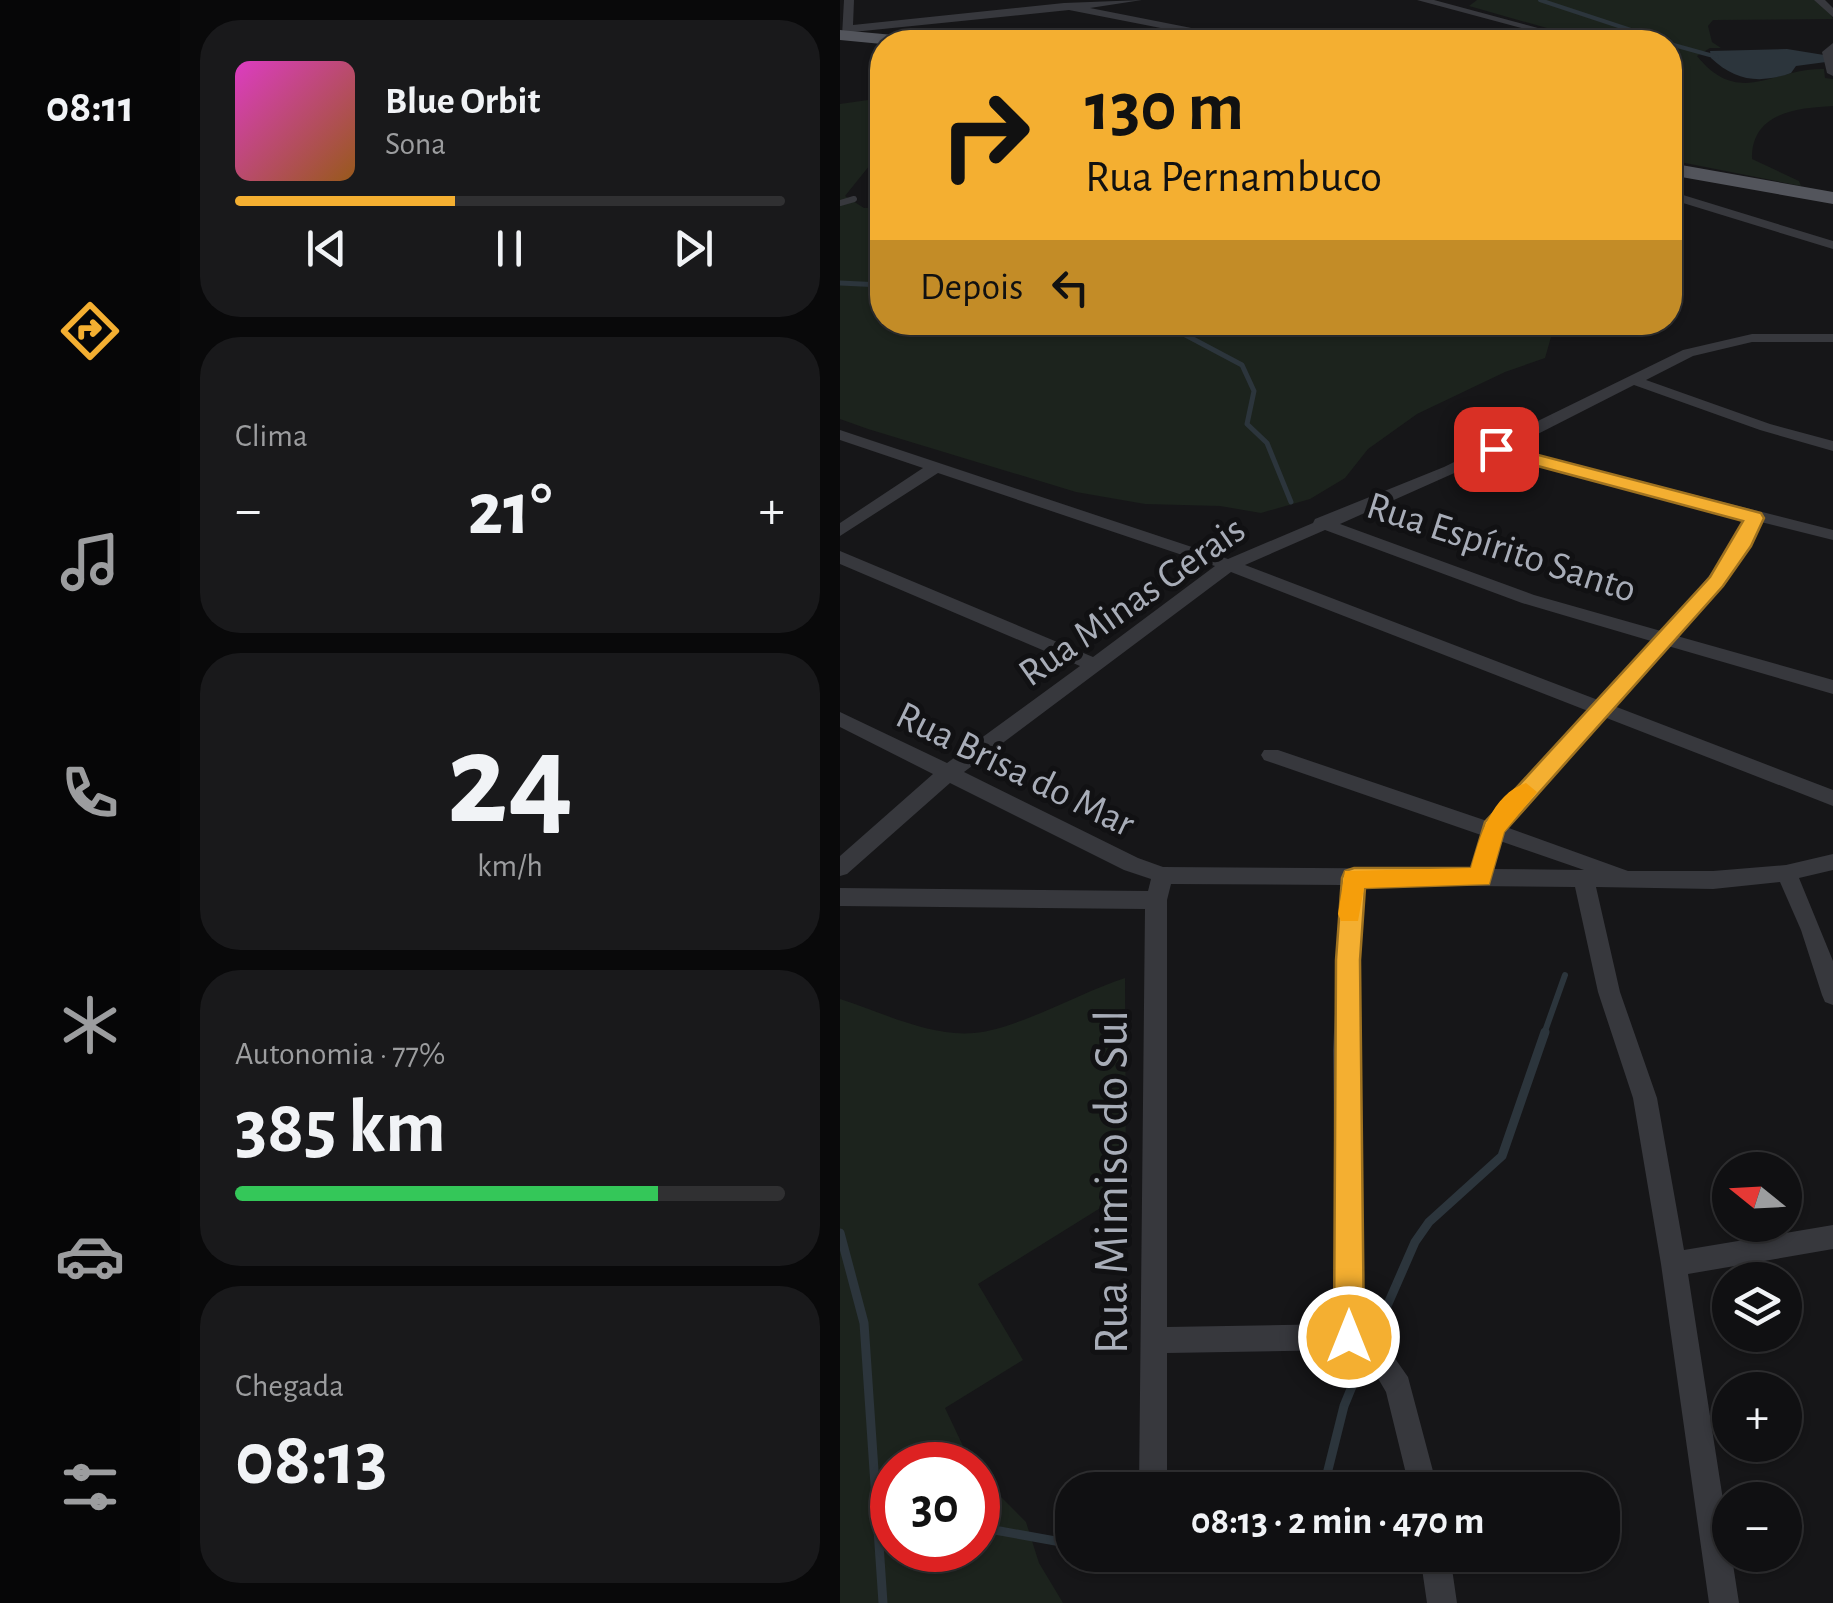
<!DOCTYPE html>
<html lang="pt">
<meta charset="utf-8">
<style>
body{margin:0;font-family:"Alegreya Sans",sans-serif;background:#19191b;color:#f1f3f6;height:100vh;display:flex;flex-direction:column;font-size:38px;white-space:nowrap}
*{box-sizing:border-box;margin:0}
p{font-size:32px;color:#9c9d9f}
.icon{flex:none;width:55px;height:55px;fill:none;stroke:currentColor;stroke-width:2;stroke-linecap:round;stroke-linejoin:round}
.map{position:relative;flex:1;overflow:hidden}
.side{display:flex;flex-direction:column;gap:20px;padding:20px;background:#09090a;width:660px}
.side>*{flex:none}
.banner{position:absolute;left:30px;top:30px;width:812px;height:305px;border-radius:40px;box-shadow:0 2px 8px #0004,0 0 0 2px #303032;background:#f4af31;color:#111;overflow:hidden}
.needle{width:65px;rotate:288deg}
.fabs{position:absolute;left:872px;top:1152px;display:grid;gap:20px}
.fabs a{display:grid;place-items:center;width:90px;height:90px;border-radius:50%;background:#101012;box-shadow:0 2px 8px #0004,0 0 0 2px #303032;font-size:50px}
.speed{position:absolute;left:30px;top:1442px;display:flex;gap:20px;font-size:50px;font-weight:700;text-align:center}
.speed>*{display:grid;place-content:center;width:130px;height:130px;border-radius:50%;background:#101012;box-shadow:0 2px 8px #0004,0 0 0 2px #303032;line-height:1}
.speed .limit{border:15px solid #d22;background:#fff;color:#111}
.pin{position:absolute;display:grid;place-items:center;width:85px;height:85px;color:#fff;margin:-42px;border-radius:20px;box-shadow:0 5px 15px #0006}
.me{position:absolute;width:110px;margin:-55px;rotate:0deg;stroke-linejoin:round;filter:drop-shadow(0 0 8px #0008)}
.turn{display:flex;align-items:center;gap:35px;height:210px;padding:0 50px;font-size:45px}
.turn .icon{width:130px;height:130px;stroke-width:2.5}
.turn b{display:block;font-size:70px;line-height:85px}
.then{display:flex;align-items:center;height:95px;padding:0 50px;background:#0003;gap:20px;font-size:38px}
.big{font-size:75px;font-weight:600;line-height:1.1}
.side .widget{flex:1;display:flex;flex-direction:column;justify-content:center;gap:15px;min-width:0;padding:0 35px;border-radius:40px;background:#19191b}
.side .dial{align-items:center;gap:0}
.dial b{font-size:130px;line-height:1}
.song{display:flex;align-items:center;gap:30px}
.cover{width:120px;height:120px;border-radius:15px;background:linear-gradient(135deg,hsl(310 70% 55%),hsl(30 70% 35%))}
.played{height:10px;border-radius:5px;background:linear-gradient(90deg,#f4af31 40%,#303032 40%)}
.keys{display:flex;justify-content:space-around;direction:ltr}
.heat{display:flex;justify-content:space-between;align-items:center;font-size:55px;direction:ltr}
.charge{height:15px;border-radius:8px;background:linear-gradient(90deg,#34c759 77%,#303032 0)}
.trip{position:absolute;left:215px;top:1472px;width:565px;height:100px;border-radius:40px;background:#101012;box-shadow:0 2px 8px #0004,0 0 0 2px #303032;font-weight:600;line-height:100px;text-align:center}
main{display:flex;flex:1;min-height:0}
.tabs{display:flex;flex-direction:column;width:180px;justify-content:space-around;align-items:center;background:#060607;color:#9c9d9f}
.tabs .icon{width:70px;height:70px}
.tabs .active{color:#f4af31}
.tabs b{font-size:45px;color:#f1f3f6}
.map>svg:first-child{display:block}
.green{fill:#1c231d}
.water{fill:#2c353c}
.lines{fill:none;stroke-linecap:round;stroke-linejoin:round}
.stream-far3{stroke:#2c353c;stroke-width:4}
.stream-far2{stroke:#2c353c;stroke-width:5}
.stream-far1{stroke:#2c353c;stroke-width:6}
.stream{stroke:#2c353c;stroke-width:9}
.service{stroke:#37383d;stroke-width:6}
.minor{fill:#37383d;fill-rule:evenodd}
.primary{fill:#53555c;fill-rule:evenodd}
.route{fill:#f4af31;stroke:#9f7220;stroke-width:2.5}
.slow{fill:#f59e0b}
.labels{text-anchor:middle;stroke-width:10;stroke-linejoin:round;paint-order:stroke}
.street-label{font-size:40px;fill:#a8adb8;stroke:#111113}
.near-street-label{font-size:48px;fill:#a8adb8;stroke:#111113}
</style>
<main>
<nav class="tabs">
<b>08:11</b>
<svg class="icon active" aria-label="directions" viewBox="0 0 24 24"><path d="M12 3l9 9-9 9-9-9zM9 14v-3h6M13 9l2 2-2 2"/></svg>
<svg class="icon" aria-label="music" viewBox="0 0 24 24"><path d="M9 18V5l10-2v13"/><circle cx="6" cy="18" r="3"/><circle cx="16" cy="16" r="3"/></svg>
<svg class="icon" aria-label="phone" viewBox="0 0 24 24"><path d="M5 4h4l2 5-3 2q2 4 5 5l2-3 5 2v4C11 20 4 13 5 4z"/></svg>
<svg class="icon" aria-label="climate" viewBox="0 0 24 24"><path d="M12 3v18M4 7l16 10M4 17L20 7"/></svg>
<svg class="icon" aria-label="car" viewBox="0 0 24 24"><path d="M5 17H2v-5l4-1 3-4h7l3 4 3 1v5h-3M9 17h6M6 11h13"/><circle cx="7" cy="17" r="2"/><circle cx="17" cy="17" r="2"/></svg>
<svg class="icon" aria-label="filters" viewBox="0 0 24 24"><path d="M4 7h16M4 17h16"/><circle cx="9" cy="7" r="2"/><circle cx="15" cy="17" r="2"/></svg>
</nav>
<section class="side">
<div class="widget">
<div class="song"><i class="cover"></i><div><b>Blue Orbit</b><p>Sona</p></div></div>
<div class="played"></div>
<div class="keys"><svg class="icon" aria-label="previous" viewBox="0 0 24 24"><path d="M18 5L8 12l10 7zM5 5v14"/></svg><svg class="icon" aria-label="pause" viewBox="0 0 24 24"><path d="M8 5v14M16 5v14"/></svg><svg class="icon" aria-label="next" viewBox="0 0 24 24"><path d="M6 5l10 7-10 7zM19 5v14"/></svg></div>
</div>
<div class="widget"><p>Clima</p>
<div class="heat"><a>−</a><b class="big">21°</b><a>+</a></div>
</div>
<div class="widget dial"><b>24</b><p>km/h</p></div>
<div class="widget"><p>Autonomia · 77%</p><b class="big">385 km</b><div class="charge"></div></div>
<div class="widget"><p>Chegada</p><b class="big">08:13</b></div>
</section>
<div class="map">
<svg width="993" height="1603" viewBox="0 0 993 1603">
<rect width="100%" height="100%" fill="#161618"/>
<path class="green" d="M637 0H984L993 19 873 20 868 26 872 42 881 48H870L857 56C900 109 934 67 984 69L985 78 993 79V106C958 108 911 112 912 159L959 181 961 186 830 160V42H756L629 6Z
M42 98V150L5 196 24 208 42 207V322L715 323 705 358 665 372 577 414 528 449 505 478 470 499 421 513 380 506 305 504 236 492 28 429 0 419V104Z
M285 978 286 1192 138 1284 183 1360 105 1408 132 1465H52V1550H138V1474L186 1522 199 1563 223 1603H0V999C41 1012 90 1037 134 1033 178 1029 241 992 285 978Z"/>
<path class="water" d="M947 49 984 55 986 62 956 66 951 73C920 84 895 81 871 58L870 51Z"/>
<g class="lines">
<path class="stream-far3" d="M700 0 827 42
M830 44 877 57"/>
<path class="stream-far2" d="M0 283 42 285
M321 322 402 365 414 391 407 424 427 443 451 502"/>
<path class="stream-far1" d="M704 1034 725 975"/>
<path class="stream" d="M0 1233 24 1323 43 1603
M530 1345 575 1242 589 1222 662 1156 705 1032
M483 1490 504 1406 524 1357
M37 1508 52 1511
M138 1527 232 1544
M306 1555 412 1558 425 1555"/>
<path class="service" d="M0 203 14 199"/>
<path class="minor" d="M4 0H14L13 25 224 3 302 0 250 8 387 35H495L523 42 387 41 229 10 13 32 7 39 2 36Z
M577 0H594L750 42H734Z
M974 0H985L993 8V17Z
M993 43V76L987 73 982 52Z
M42 188V196L31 193 33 190Z
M830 191 993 241V249L830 199Z
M912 334H993V342H912L853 356 806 380 930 424 993 441V451L920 430 794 385 670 448 993 530V540L921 522C900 566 869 600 837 636L993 680V694L828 646 774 706 993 790V806L764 717 666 827 788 871H873L946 865 993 854V870L959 878 993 961V1005L985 1002 982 995 961 930 940 882 873 889 756 887 780 992 817 1098 844 1250 993 1225V1249L848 1274 899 1603H869L821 1264 793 1098 758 992 735 887 523 885 516 1050 522 1331 554 1357 568 1377 598 1490H570L546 1392 536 1375 505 1350 327 1353V1490H299L305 909 0 906V888L308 891 311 879 284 870 110 783 7 874 0 876V856L93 774 0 727V712L107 763 240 666 0 564V551L253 657 375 566 98 473 0 536V523L83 468 0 440V430L388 559 473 523 475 519 604 467 843 350ZM657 454 906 518C885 562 853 595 821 631L694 595 500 524ZM485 530 682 603 811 641 758 700 405 565ZM391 572 748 711 647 821 438 750H424L421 755 424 760 641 835 632 869 323 867 298 858 124 772ZM660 841 744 870 652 869ZM331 884 502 885 493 1050 496 1324 327 1327V900Z
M580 1555H610L617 1603H587Z"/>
<path class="primary" d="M0 30 75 37 84 42 42 44 0 40Z
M830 163 993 192V204L830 175Z"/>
</g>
<path class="route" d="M656 444 921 513 924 518 911 546 883 586 664 832 649 884 525 888 520 960 524 1337 519 1348 509 1352 498 1348 494 1337 496 960 502 878 505 871 514 868H631L645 822 870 577 903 521 649 453V445Z"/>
<path class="slow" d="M686 783 697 792 664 832 649 884 524 888 518 921H501L498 914 505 871 631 868C639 838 652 794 686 783Z"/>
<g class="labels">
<g class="street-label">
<text transform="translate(662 546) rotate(18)" y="14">Rua Espírito Santo</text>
<text transform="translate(291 600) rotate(-35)" y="14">Rua Minas Gerais</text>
<text transform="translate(176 768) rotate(26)" y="14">Rua Brisa do Mar</text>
</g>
<g class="near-street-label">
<text transform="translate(270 1182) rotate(-90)" y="17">Rua Mimiso do Sul</text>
</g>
</g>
</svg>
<div class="fabs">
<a><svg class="needle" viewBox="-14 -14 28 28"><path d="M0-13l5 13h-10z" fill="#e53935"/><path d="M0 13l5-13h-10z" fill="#9c9d9f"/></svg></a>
<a><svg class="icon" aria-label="layers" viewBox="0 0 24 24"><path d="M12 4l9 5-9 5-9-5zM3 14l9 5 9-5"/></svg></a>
<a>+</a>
<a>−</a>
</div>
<div class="speed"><div class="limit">30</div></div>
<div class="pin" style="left:656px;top:449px;background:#d93025"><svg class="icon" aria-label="arrive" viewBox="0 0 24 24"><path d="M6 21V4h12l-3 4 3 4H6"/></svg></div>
<svg class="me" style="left:509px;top:1337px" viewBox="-20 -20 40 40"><circle r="17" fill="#f4af31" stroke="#fff" stroke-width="3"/><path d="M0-11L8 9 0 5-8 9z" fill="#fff"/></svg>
<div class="trip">08:13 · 2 min · 470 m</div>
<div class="banner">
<div class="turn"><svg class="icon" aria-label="right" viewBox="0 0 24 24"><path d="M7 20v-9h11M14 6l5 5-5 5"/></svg><div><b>130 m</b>Rua Pernambuco</div></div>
<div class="then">Depois<svg class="icon" aria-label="left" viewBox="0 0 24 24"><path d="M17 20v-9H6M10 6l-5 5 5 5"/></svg></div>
</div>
</div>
</main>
